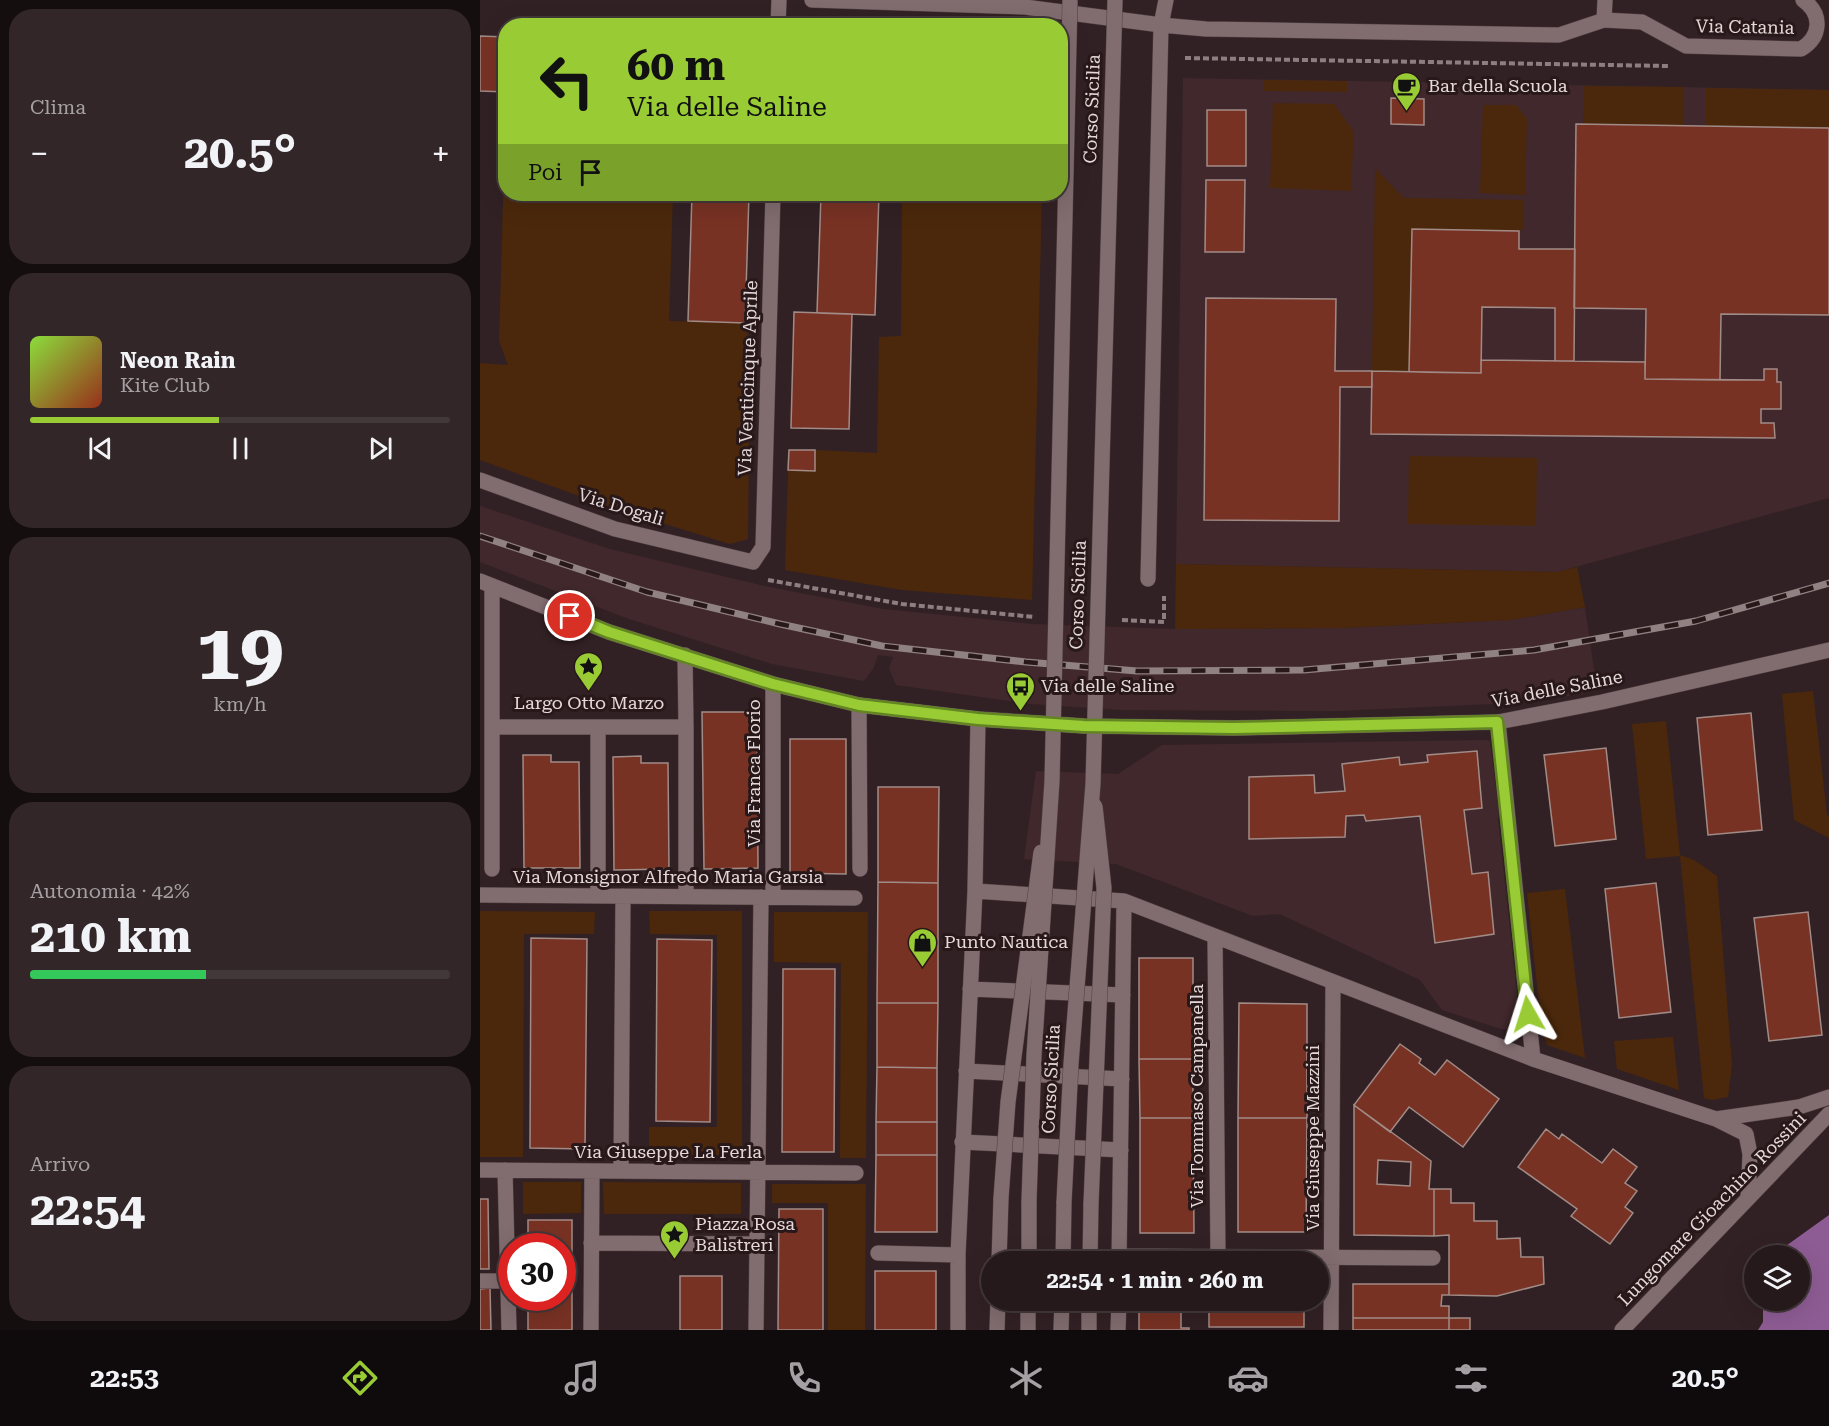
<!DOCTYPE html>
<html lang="it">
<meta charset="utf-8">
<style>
body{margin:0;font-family:"Roboto Serif",serif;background:#322628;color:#f1f3f6;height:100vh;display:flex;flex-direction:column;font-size:22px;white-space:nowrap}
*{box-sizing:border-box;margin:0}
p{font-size:20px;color:#a4a0a3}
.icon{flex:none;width:33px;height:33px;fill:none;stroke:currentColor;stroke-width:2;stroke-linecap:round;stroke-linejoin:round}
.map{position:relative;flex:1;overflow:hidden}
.panel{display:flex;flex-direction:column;gap:9px;padding:9px;background:#150e0f;width:480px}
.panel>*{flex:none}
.top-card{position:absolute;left:18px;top:18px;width:570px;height:183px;border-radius:24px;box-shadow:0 6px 24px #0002,0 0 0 2px #42383a;background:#99cb35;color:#111;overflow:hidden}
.fabs{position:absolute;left:1264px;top:1245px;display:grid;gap:12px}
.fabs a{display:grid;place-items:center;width:66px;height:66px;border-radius:50%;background:#26191b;box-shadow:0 6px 24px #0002,0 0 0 2px #42383a;font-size:30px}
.speed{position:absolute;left:18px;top:1233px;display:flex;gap:12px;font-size:30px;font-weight:700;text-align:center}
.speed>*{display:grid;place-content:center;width:78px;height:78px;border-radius:50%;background:#26191b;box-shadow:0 6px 24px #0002,0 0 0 2px #42383a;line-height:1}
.speed .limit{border:9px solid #d22;background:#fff;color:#111}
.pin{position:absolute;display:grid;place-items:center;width:51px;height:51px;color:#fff;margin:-26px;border:3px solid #fff;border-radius:50%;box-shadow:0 2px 6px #0007}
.me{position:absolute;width:66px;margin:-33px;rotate:354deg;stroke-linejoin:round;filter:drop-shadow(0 0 4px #0008)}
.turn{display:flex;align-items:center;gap:21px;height:126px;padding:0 30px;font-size:27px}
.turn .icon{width:78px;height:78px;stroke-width:2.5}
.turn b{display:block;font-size:42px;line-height:51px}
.then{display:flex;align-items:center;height:57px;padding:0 30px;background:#0003;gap:12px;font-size:22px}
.big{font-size:45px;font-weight:700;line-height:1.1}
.panel .card{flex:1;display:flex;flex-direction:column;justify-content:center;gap:9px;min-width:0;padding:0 21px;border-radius:24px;background:#322628}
.panel .dial{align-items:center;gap:0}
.dial b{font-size:78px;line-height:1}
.song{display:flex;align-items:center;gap:18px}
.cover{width:72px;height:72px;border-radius:9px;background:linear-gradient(135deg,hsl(90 70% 55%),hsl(10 70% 35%))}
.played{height:6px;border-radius:3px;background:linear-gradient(90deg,#99cb35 45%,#42383a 45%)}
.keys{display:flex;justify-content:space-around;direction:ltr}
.heat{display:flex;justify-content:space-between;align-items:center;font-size:33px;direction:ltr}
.charge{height:9px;border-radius:4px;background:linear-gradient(90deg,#34c759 42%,#42383a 0)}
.trip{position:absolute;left:501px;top:1251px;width:348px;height:60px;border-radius:30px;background:#26191b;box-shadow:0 6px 24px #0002,0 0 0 2px #42383a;font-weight:700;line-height:60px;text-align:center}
.dock{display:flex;height:96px;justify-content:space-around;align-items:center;background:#0f0a0b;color:#a4a0a3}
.dock .icon{width:42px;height:42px}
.dock .selected{color:#99cb35}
.dock b{font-size:27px;color:#f1f3f6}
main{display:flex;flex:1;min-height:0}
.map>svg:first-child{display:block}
.built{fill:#41282c}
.green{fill:#4b280b}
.water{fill:#8d5c94}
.building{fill:#783224;stroke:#a18b87;stroke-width:1.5;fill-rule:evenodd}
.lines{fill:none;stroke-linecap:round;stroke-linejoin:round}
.minor-casing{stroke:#4f4042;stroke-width:16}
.tertiary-casing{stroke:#4f4042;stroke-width:16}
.secondary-casing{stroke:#4f4042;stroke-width:16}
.path{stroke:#8d7e80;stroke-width:4;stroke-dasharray:6 3;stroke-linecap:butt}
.minor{stroke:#816c6f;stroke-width:15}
.tertiary{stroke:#816c6f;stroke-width:15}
.secondary{stroke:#816c6f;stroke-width:15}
.rail-casing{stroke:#908183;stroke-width:7}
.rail{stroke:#28181a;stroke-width:4.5;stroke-dasharray:14;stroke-linecap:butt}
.tertiary-bridge-casing{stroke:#4f4042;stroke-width:16;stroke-linecap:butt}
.secondary-bridge-casing{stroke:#4f4042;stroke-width:16;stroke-linecap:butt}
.tertiary-bridge{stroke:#816c6f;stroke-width:15}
.secondary-bridge{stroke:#816c6f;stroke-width:15}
.route-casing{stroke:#638422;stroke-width:15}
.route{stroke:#99cb35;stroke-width:10}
.labels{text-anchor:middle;stroke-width:6;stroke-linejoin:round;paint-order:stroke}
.street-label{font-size:18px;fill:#e4d8d9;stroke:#28181a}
.poi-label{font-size:18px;fill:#e4d8d9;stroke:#28181a;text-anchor:start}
</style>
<main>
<section class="panel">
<div class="card"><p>Clima</p>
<div class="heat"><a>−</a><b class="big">20.5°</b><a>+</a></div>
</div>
<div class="card">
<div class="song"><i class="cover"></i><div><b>Neon Rain</b><p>Kite Club</p></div></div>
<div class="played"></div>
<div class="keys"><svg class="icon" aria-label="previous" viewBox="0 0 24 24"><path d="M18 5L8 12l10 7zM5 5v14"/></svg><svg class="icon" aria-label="pause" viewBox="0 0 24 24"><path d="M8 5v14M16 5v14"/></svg><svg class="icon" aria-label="next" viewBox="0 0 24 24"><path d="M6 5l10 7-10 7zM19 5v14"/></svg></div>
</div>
<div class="card dial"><b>19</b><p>km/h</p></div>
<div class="card"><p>Autonomia · 42%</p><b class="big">210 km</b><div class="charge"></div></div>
<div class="card"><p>Arrivo</p><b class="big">22:54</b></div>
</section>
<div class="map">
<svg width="1349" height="1330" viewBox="0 0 1349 1330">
<rect width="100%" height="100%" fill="#322124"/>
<path class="built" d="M703 78 1349 90V498L1077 572 696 564Z
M0 506 130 549 280 585 403 609 552 624 695 629 862 628 1031 620 1105 607 1117 691 1069 699 1013 704 856 711 642 710 551 704 416 685 409 668 413 657 398 655 393 669 384 681 292 664 149 619 0 562Z
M1005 740 1010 741 1019 811 1018 819 1039 1013 1038 1020 1034 1026 1029 1029H1021L962 1010 940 980 800 914 773 916 636 864 544 859 556 771 638 774 682 745Z"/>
<path class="green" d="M783 80 867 81V92L783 91Z
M1104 86 1204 87 1203 126 1103 125Z
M1226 88 1349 90V128L1226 126Z
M793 103 854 104 874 132 871 191 790 188Z
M1003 105H1036L1047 119 1045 195 1000 193Z
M25 136 26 194H193L189 321 265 323 270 342 268 539 250 544 124 505 0 460V363L28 365 19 341Z
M895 168 924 198 1044 200 1043 229 1039 231 932 229 929 372 892 371Z
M422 194H562L552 600 422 590 305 570 308 470 335 471V450L397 453 399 337 421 336Z
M929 456 1057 458 1056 526 928 524Z
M696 564 1077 572 1097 567 1105 607 1031 620 862 628 695 629Z
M1333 691 1347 815 1349 817V838L1314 820 1302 694Z
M1186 721 1200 855 1214 860 1237 876 1252 1064 1248 1097 1231 1100 1224 1098 1200 856 1166 859 1152 724Z
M1085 889 1105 1058 1067 1045 1062 1031 1047 893Z
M0 911 115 912 114 934H44L43 1157H0Z
M169 911H262V1159H169V1127H237V935L170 934Z
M294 912H388L386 1158H360L361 963 294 962Z
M1193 1037 1199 1090 1137 1069 1134 1041Z
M43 1182H101V1213L43 1214Z
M123 1182 261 1183V1214H124Z
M292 1184H386L385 1330H348V1203H292Z"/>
<path class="water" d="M1349 1215V1330H1278L1283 1322V1301L1320 1300V1256L1298 1255 1303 1248Z"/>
<path class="building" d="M215 19 273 21V26H215Z
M0 36 26 37V92L0 91Z
M911 98 944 99V125L911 124Z
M727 110H766V166H727Z
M1096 124 1349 128V315L1241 314 1240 380 1165 379 1166 309 1094 308Z
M726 180H765L764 252H725Z
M212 194H269L265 323 208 321Z
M341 194H399L395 315 337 313Z
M932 229 1039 231V249H1095L1094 361H1075V308L1002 307 1001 373 929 372Z
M726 298 856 299 855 371H892V387H860L859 521 724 520Z
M314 312 372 314 369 429 311 428Z
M1001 360 1165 362V379L1284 380V369H1297V382H1301V409H1281V423H1294L1295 438 891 434 892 371 1001 373Z
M309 450H335V471L308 470Z
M222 712H277L278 868 224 869Z
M1271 713 1282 830 1228 835 1217 718Z
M310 739H366V874L310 873Z
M1126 748 1136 839 1075 846 1064 755Z
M997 751 1002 808 984 810 992 874 1008 872 1014 934 955 943 940 816 886 821 884 815 866 816 865 837 769 839V777L834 775 835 793 865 791 862 764 919 757 920 765 948 762 947 755Z
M43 755H71V762H99L100 868H44Z
M161 756V763H188L189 869 134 870 133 757Z
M398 787H459L458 883 398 882Z
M398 882 458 883V1003H397Z
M1176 883 1191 1012 1139 1018 1125 889Z
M1328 912 1342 1035 1289 1041 1274 918Z
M51 938 107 939 105 1149 50 1148Z
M177 939 232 940 230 1122 176 1121Z
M659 958H713V1059H659Z
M303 969H355L354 1152H302Z
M397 1003H458L457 1068 397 1067Z
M759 1003 827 1004V1118H758Z
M920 1044 941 1059 939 1063 955 1075 967 1060 1019 1099 983 1147 929 1107 910 1132 874 1105Z
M659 1059H713V1118H660Z
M397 1067 457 1068V1122H396Z
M874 1105 951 1161 949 1189H954V1236L874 1235ZM898 1160 931 1162 930 1186 897 1184Z
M660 1118H713L714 1233H660Z
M758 1118H827L826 1232H758Z
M396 1122H457V1155H396Z
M1066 1129 1079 1139 1082 1134 1122 1163 1133 1149 1157 1167 1145 1183 1157 1191 1145 1207 1153 1213 1130 1244 1091 1216 1097 1209 1038 1167Z
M396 1155H457V1232H395Z
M954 1189H971V1203H994V1221H1017V1239L1040 1238 1041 1257H1063L1064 1284 1017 1296 969 1295V1235L954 1236Z
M0 1199H8L9 1269H0Z
M299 1209H343V1330H298Z
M48 1220H92V1330H48V1298H82V1246H48Z
M395 1271H456V1330H395Z
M200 1276H242V1330H200Z
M873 1284H969V1295H962L961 1306H969V1318H873Z
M10 1288 11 1330H0V1289Z
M659 1300H701V1328H709V1330H659Z
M729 1300H824V1327H729Z
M873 1318H969V1330H873Z
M969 1318H990V1330H969Z"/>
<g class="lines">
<defs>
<path id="minor" d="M332 0 545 7 681 25 726 29 1079 35 1124 20 1162 22 1206 46 1321 49C1341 37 1343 14 1323 0
M1124 20 1125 0
M298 26 299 0
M0 480 135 529 273 562 283 547 293 194
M668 579 681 25 686 0
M379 705 380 869
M1018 722 1053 1059
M12 727H206L205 655
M12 869V586
M495 891 644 901 1053 1059 1236 1119 1266 1134 1270 1154 1268 1198
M0 895 375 898
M118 896V727
M206 896V727
M293 897V684
M735 936 738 1256
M490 989 643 995
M486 1071 642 1079
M1236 1119 1319 1107 1349 1097
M482 1142 641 1150
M0 1170 376 1173
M25 1170 29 1330
M141 1171 143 896
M111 1243 277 1244
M398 1253 478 1255
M639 1256 953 1258
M639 1262 644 901
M0 1281H28
M111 1330 112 1171
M276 1330 281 897
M478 1330V1255L495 891 498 719
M638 1330 639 1300
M851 1330 853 983"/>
<path id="tertiary" d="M0 581 129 632 293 684 379 705 498 719 604 726 754 728 1018 722 1122 702 1349 650
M519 1262 521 1198
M610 1262 611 1204
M517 1330 518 1300
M609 1330V1300
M1142 1330 1349 1114"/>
<path id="secondary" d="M549 1262V1201
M583 1262 584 1202
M548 1330V1300
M581 1330 582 1300"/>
</defs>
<use href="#minor" class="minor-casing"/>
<use href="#tertiary" class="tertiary-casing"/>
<use href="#secondary" class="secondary-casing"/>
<path class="path" d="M705 58 1189 66
M288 580 422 604 554 617
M642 620 684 622V596"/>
<use href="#minor" class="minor"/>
<use href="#tertiary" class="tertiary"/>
<use href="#secondary" class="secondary"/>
<defs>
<path id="rail" d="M0 536 167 592 300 624 402 646 546 662 657 671 824 670 1054 650 1216 621 1349 583"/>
</defs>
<use href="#rail" class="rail-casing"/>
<use href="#rail" class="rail"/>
<defs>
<path id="tertiary-bridge" d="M521 1198 528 1102 561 852
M611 1204 624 888 615 806"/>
<path id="secondary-bridge" d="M549 1201 554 1055 572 781 590 0
M584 1202 591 1064 613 784 635 0"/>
</defs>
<use href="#tertiary-bridge" class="tertiary-bridge-casing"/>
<use href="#secondary-bridge" class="secondary-bridge-casing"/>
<use href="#tertiary-bridge" class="tertiary-bridge"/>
<use href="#secondary-bridge" class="secondary-bridge"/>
</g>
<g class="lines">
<defs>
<path id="route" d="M90 616 129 632 293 684 379 705 498 719 604 726 754 728 1017 722 1048 1014"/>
</defs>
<use href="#route" class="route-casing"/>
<use href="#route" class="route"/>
</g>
<defs>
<symbol id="cafe-pin" viewBox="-11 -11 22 30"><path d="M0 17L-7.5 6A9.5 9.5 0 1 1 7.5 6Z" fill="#99cb35" stroke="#28181a"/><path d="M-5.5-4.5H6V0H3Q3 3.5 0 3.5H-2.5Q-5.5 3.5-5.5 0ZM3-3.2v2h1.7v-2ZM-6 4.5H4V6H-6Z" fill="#111"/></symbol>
<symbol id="sight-pin" viewBox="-11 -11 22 30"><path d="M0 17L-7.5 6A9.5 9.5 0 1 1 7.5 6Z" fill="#99cb35" stroke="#28181a"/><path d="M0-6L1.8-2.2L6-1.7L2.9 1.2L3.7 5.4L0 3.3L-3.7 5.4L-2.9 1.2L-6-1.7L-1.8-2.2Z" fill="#111"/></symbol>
<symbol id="bus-pin" viewBox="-11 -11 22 30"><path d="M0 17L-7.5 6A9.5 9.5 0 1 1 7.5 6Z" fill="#99cb35" stroke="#28181a"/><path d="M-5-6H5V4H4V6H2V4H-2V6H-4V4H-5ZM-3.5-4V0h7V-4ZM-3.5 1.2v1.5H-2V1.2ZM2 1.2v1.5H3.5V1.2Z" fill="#111"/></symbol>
<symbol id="shop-pin" viewBox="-11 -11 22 30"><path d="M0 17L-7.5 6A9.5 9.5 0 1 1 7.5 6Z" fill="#99cb35" stroke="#28181a"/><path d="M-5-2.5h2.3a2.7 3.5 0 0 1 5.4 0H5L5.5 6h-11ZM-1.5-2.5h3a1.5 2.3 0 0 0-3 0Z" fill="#111"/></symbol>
</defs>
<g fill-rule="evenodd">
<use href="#cafe-pin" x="910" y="70" width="33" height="45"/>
<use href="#sight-pin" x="92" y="650" width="33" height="45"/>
<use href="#bus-pin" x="524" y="670" width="33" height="45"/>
<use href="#shop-pin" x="426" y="926" width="33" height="45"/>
<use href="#sight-pin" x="178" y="1218" width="33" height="45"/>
</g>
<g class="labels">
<g class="street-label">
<text transform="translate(1265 27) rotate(1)" y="6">Via Catania</text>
<text transform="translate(612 109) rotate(-88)" y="6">Corso Sicilia</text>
<text transform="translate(268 378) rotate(-88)" y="6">Via Venticinque Aprile</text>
<text transform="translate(141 507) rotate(17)" y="6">Via Dogali</text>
<text transform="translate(598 595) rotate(-88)" y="6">Corso Sicilia</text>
<text transform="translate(1077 689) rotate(-11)" y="6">Via delle Saline</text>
<text transform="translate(274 773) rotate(-90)" y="6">Via Franca Florio</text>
<text x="188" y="883">Via Monsignor Alfredo Maria Garsia</text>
<text transform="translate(571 1079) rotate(-87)" y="6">Corso Sicilia</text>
<text transform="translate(717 1096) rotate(-90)" y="6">Via Tommaso Campanella</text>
<text transform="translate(833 1138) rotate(-90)" y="6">Via Giuseppe Mazzini</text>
<text x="188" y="1158">Via Giuseppe La Ferla</text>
<text transform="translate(1232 1209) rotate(-46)" y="6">Lungomare Gioachino Rossini</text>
</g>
<g class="poi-label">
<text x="948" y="92">Bar della Scuola</text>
<text x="561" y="692">Via delle Saline</text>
<text x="109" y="709" text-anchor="middle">Largo Otto Marzo</text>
<text x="464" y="948">Punto Nautica</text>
<text x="215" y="1230">Piazza Rosa<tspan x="215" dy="21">Balistreri</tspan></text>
</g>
</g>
</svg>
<div class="fabs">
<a><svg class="icon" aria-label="layers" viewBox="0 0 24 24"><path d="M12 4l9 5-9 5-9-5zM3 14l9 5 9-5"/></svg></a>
</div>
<div class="speed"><div class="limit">30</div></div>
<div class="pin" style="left:90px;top:616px;background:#d93025"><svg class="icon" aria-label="arrive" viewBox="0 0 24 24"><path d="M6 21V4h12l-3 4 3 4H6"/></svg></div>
<svg class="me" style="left:1048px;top:1014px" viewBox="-20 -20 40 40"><path d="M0-17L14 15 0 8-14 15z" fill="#99cb35" stroke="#fff" stroke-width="4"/></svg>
<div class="trip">22:54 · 1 min · 260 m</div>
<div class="top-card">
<div class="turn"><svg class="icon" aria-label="left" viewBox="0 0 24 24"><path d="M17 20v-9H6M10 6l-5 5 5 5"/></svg><div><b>60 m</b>Via delle Saline</div></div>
<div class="then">Poi<svg class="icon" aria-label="arrive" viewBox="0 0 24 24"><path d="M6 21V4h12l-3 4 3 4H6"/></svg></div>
</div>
</div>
</main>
<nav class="dock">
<b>22:53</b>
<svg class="icon selected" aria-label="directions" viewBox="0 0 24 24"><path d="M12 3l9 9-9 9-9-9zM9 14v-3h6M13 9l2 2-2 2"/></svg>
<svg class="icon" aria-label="music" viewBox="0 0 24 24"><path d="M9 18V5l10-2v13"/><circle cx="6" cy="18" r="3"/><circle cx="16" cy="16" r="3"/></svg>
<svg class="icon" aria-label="phone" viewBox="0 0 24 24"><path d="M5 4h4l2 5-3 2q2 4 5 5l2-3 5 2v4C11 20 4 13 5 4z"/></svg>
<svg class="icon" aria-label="climate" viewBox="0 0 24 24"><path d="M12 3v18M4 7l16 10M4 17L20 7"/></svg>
<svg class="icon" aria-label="car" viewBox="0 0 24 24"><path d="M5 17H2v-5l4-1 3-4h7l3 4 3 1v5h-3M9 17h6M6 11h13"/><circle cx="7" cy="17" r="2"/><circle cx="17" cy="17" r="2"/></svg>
<svg class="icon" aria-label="filters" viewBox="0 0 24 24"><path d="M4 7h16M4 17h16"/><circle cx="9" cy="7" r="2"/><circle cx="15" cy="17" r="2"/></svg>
<b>20.5°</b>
</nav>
